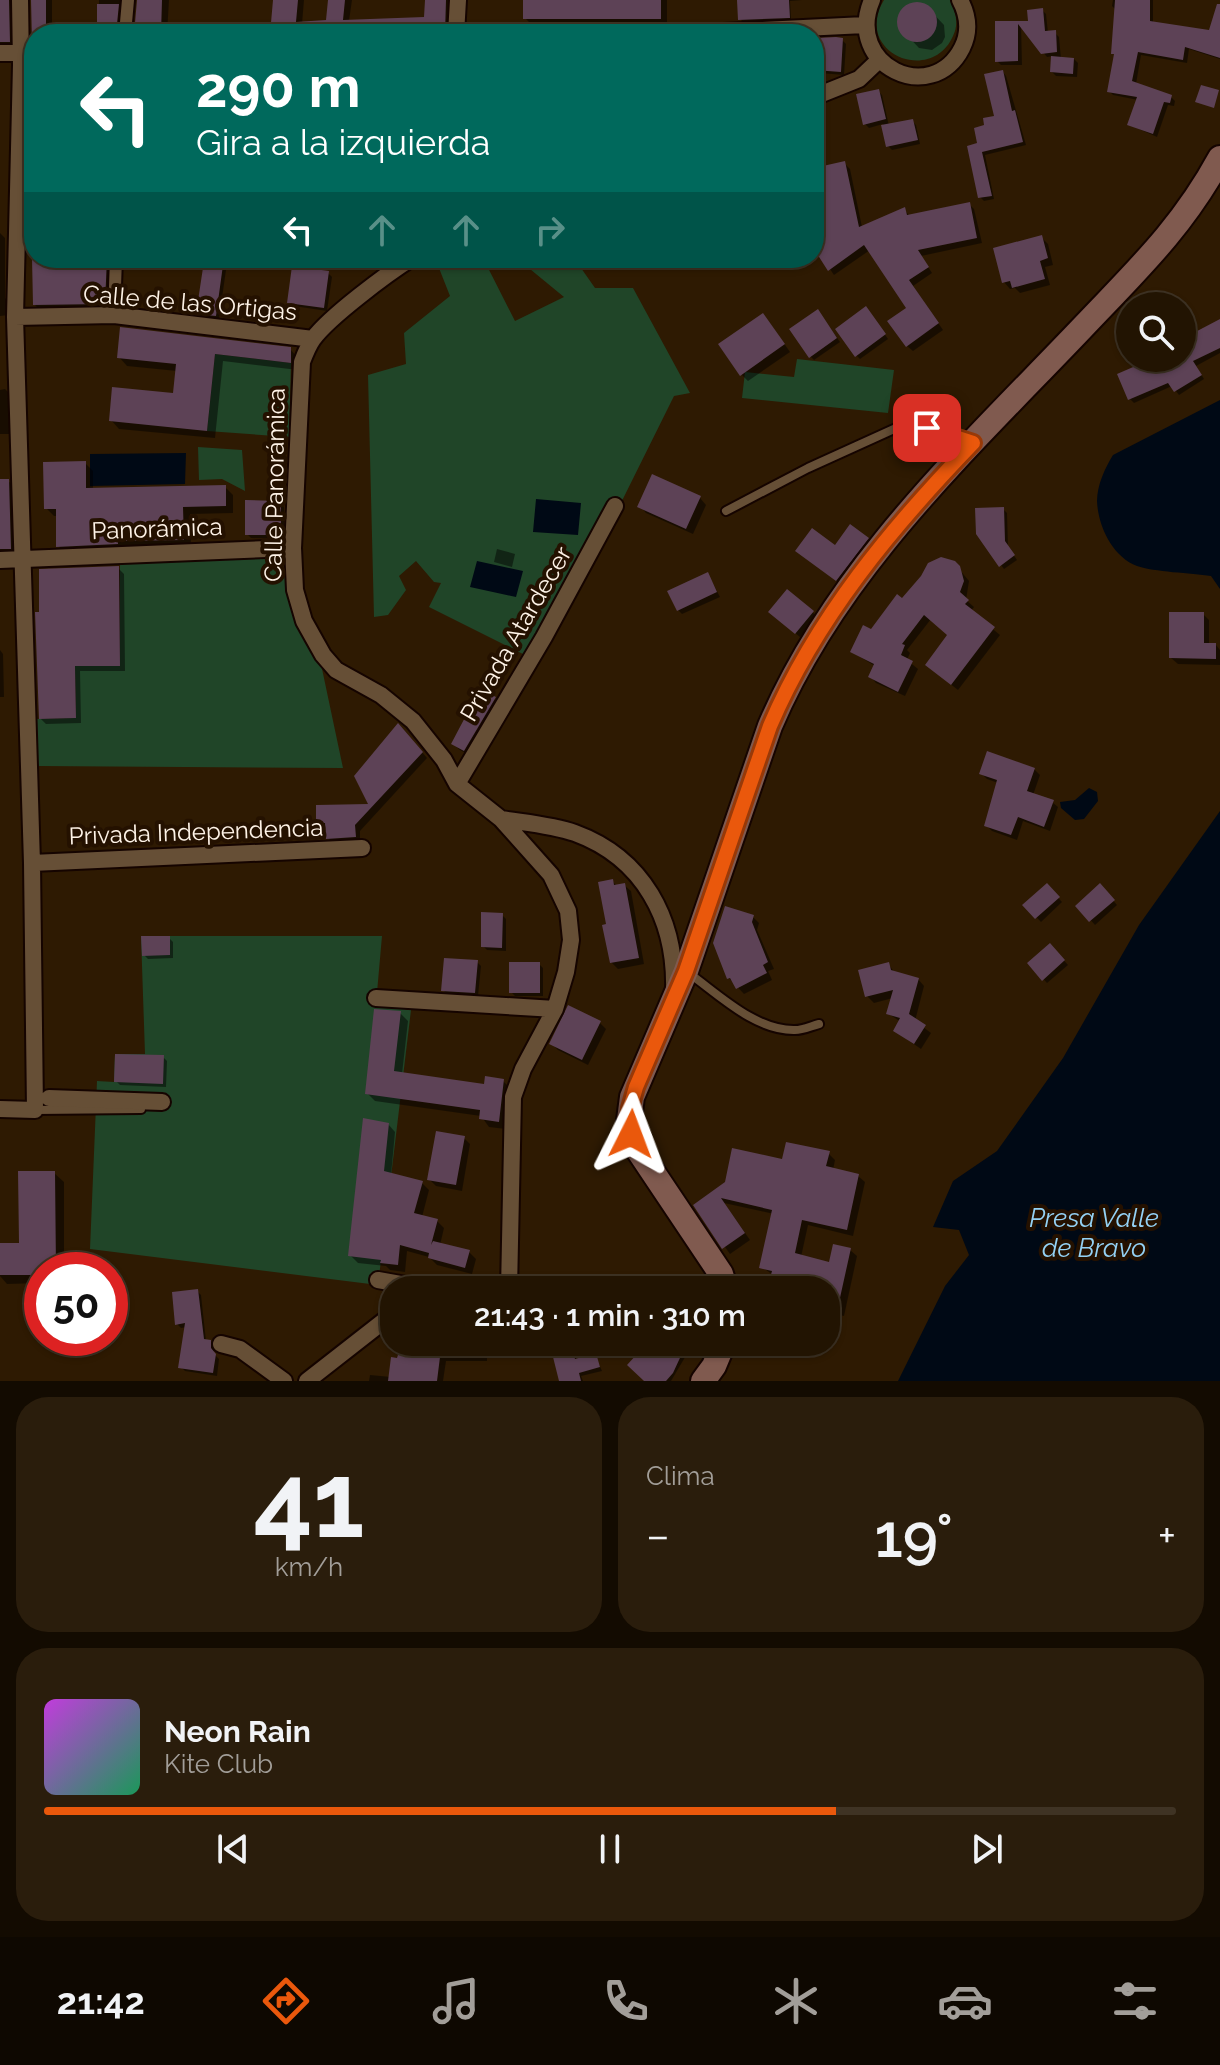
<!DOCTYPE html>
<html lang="es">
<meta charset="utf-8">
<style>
body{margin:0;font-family:Raleway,sans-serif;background:#2a1d0c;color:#f1f3f6;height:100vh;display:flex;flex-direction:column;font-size:30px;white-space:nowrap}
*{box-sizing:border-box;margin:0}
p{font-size:26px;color:#a29e99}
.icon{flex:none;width:44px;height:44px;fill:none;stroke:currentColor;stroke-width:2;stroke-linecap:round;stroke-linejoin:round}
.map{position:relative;height:1381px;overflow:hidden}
.panel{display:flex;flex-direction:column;gap:16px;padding:16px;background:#130b01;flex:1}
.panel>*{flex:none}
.top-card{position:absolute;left:24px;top:24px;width:800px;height:244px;border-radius:32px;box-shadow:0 2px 6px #0004,0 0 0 2px #3f3324;background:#00695c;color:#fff;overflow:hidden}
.controls{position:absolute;left:1116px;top:292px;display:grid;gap:16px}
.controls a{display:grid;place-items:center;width:80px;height:80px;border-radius:50%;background:#221402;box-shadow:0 2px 6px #0004,0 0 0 2px #3f3324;font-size:40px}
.speed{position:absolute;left:24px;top:1252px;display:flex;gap:16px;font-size:40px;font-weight:700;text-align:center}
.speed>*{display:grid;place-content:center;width:104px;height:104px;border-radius:50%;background:#221402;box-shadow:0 2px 6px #0004,0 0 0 2px #3f3324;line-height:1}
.speed .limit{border:12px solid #d22;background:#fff;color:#111}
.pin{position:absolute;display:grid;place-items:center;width:68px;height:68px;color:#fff;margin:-34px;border-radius:16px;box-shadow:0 4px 12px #0006}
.me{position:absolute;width:88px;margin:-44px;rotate:3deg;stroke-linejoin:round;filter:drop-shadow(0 0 6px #0008)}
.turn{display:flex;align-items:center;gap:28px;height:168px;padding:0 40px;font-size:36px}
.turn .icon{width:104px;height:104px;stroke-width:2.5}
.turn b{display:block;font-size:56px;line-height:68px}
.lanes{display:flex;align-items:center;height:76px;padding:0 40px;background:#0003;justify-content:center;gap:40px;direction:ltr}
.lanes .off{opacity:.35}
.big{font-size:60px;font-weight:600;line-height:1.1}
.panel .tile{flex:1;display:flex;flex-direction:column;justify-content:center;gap:12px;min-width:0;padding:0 28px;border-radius:32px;background:#2a1d0c}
.panel .dial{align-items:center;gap:0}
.dial b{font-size:104px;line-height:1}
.song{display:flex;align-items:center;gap:24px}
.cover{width:96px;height:96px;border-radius:12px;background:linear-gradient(135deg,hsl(290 70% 55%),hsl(150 70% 35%))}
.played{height:8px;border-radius:4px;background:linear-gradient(90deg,#ea580c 70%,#3f3324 70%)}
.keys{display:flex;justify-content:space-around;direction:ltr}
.heat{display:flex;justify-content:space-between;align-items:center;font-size:44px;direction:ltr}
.panel .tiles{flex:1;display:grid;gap:16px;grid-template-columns:1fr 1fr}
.tile:last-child{grid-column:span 2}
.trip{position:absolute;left:380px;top:1276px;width:460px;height:80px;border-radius:32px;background:#221402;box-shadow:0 2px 6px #0004,0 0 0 2px #3f3324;font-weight:600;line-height:80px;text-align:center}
.menu{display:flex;height:128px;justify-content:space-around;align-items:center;background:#0e0801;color:#a29e99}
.menu .icon{width:56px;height:56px}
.menu .active{color:#ea580c}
.menu b{font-size:36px;color:#f1f3f6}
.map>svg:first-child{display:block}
.green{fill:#204528}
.water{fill:#000915}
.shadow{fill:#0007}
.building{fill:#5d4256}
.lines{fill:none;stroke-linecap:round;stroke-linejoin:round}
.service-casing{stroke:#150400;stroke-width:12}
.pedestrian-casing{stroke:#150400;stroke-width:16}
.minor-casing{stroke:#150400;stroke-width:20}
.secondary-casing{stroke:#150400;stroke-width:28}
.service{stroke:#664f36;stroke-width:8}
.pedestrian{stroke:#664f36;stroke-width:12}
.minor{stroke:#664f36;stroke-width:16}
.secondary{stroke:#805a4f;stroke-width:24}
.route-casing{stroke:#983908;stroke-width:20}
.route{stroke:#ea580c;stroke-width:14}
.labels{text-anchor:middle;stroke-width:8;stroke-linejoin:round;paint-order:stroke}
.street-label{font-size:24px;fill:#fef3e7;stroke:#241100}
.water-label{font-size:26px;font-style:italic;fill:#94d2f5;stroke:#241100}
</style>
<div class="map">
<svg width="1220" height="1381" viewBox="0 0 1220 1381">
<rect width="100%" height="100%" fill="#2e1a02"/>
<path class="green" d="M884 0H950C956 12 959 24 953 36 931 86 852 52 884 0Z
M435 258H483L515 321 564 297 519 260 522 258H574L595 288H633L690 393 674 396 610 525 527 656 429 607 441 583 434 582 416 561 399 576 406 590 388 615 374 617 368 375 406 364 404 333 450 296Z
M215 354 291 363 289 437 207 431Z
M797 359 894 370 888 413 742 398 745 372 794 377Z
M198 447 242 450 245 491 222 479 199 480Z
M283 557 289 596 321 664 343 768 37 766 36 719 76 718 75 665H120V562Z
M141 936H382L376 1004 411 1010 378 1285 90 1249 97 1081 114 1082 115 1054H145Z"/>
<path class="water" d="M1220 400V589L1211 576C1191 573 1154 572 1137 566 1113 557 1098 527 1097 501 1097 485 1105 468 1113 455Z
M186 453 185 484 90 486V454Z
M536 499 581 503 578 535 533 532Z
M477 561 523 571 516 597 470 587Z
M1089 788 1097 792 1098 801 1084 819 1075 820 1061 808 1060 802 1075 800Z
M1220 811V1381H898L945 1286 969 1255 959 1230 933 1227 953 1181 997 1151 1063 1058 1139 925Z"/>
<path class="shadow" d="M0 0H19L15 48H0Z
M33 0H52V27L99 26V0H129L123 34H34V52Z
M139 0H169L167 34H136Z
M275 0H304L302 24 328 22 330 0H352L349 21 426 19 427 0H452L451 34H186L272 26Z
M525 0H667V25H532L525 18Z
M739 0H802L790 1 791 19 743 22 740 19Z
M1113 0H1153V23L1210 32 1220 6V59L1189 49 1187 63 1141 55 1136 84 1171 97 1175 101 1174 106 1168 105 1157 137 1130 125 1138 100 1113 95 1109 91 1116 55V10L1112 6Z
M913 4 925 5 944 25 945 37 942 43 932 50 919 48 901 29 900 16 903 11Z
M1042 10 1046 14 1048 33H1055L1059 37 1061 59H1074L1078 63 1077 77 1056 76 1052 72 1053 56 1047 57 1021 25 1022 65H1001L997 61V23L1030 22Z
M842 40 846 44 844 75 820 73 816 69Z
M1003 72 1006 76 1026 145 985 155 994 199 984 201 980 197V145L987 127 996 117Z
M878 91 882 95 889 126 912 121 916 125 920 144 892 150 888 146 883 124 869 128 865 124Z
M844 163 850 169 862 227 904 210 910 216 969 204 974 209 982 243 921 256 932 273 913 286 943 330 913 351 907 346 908 309 870 250 834 275 814 246V236L825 234 814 184V170Z
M0 233 5 238V298L9 302V315L0 316Z
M1041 237 1048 244 1053 265 1045 267 1050 285 1020 293 1015 288 1010 289 1004 282Z
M34 258H119L111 310 41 311 35 305Z
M762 258H787L772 269Z
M222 266 226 270 219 319 202 317 198 313Z
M328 273 332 277 327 311 294 306 290 302Z
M870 313 888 339 860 359 856 355Z
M821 315 840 342 814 360 810 356Z
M769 322 790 352 748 381 741 374Z
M1220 327V353L1196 366 1204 379 1179 395 1172 386 1134 403 1130 399 1159 358H1182V342Z
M290 349 298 358V370L223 361 215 438 119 429 111 420 175 395 177 371 127 366 119 357Z
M5 389 9 393 11 434H0V390Z
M85 463 93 471V490L225 487 233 495V513L190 514 191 547 66 554 58 546V516H54L46 508Z
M0 481H8L14 486 16 553 0 555Z
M700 498 706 505 693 534 646 513 640 506Z
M280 503 284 507V539L251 538 247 534Z
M1003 509 1007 513 1008 547 1017 560 1004 569 1001 565Z
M867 539 874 546 844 586 804 557Z
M497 549 515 554 512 567 494 562Z
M954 563 969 581 966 600 974 607 971 611 1000 635 958 690 934 671 950 636 931 619 907 650 910 653 907 660 918 669 905 696 876 683 870 676 875 666 852 652 902 601Z
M118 568 124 574 125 671H80L81 723 46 724 40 718Z
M708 574 720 597 682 614 678 610Z
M787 592 817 616 800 637 775 616Z
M1203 614 1209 620V645H1216L1220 650V665L1178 664 1171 658Z
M0 650 3 654 4 697H0Z
M494 699 501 705 471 756 460 750 453 744Z
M404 731 427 758 360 831V842L333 844 328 838 327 828 318 822 372 806Z
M1034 769 1040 775 1033 795 1052 802 1058 807 1050 831 1023 821 1017 840 992 831 986 825 998 783 987 779 981 773Z
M612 881 617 886 624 885 631 891 644 964 618 969 611 962 608 926Z
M1047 886 1062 902 1041 922 1025 905Z
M1100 886 1117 905 1095 925 1078 906Z
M502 915 506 919V951L487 950 483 946Z
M753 917 759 923 757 930 774 969 768 971 772 980 744 994 729 978Z
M169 938 173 942V958L148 959 144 955Z
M1050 945 1068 965 1047 983 1029 963Z
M477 962 481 966 478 996 447 994 443 990Z
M539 964 543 968V996H515L511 992Z
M888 964 896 974 918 979 924 986 915 1021 931 1033 921 1049 895 1031 901 1022 889 1014 893 998 874 1003 867 996Z
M400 1013 408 1021 402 1074 485 1086 503 1081 511 1089 506 1129 489 1127 481 1116 375 1101 367 1093Z
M600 1023 606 1029 588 1065 558 1050 551 1043Z
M163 1057 167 1061 166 1087 120 1085 116 1081Z
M388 1124 395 1132 391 1175 422 1183 429 1190 422 1217 437 1221 444 1228 440 1245 469 1252 476 1259 472 1274 437 1265 429 1257 407 1251 405 1272 390 1270 386 1266 358 1263 350 1255Z
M464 1138 470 1144 462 1191 436 1186 429 1179Z
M828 1153 835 1160 833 1170 858 1176 865 1182 853 1236 808 1225 801 1257 831 1264 850 1250 857 1256 844 1316 826 1312V1290H805L779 1284 773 1275 762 1267 774 1214 724 1203 750 1240 730 1254 695 1205 783 1161Z
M54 1173 64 1182V1270H42V1283L7 1284 0 1276V1245H21Z
M588 1280 595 1290H569Z
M197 1291 201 1295 206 1341 214 1346V1354L219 1359 217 1376 185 1371 181 1367 187 1327 181 1328 177 1324Z
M404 1342H487V1361H446L443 1381H369L370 1375 391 1377Z
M641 1342H694L671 1381H647V1345Z
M572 1350 577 1360 595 1356 602 1371 581 1376 583 1381H561Z"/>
<path class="building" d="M0 0H9L10 42H0Z
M31 0H46V34H34V42H32Z
M137 0H162L161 34H134Z
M273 0H298L296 22 326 20 328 0H345L343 20 424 17 425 0H446L445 34H270Z
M523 0H661V19H523Z
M737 0H789L790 18 738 20Z
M1115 0H1150V21L1209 30 1217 4H1220V58L1185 47 1183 60 1138 52 1132 81 1172 95 1170 103 1164 102 1153 134 1127 125 1137 97 1107 92 1114 54H1111Z
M897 22a20 20 0 1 1 40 0a20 20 0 1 1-40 0Z
M97 4H119L116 34H97Z
M1043 8 1045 31 1056 30 1057 52 1041 54 1018 24V61L995 62V21H1028L1027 10Z
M836 37 843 38 841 72 814 70 816 38Z
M1051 56 1074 58 1073 74 1050 72Z
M1003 70 1012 111 1015 110 1023 142 982 152 992 196 978 198 967 146 977 143 974 128 984 125 983 118 994 116 984 74Z
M1201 85 1219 90 1214 108 1195 102Z
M879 89 886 119 863 125 856 94Z
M913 119 918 140 886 147 881 125Z
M845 161 859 227 905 207 907 215 970 202 977 238 918 250 929 267 909 280 939 323 906 347 887 321 906 308 864 245 828 271 814 249V234L822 232 814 193V168Z
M1042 235 1048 258 1040 261 1045 279 1012 288 1010 281 1002 283 993 248Z
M32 258H107L105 304 33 305Z
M204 261 223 265 216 316 196 314Z
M292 266 329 271 324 308 287 303Z
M866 306 886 334 855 357 835 329Z
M818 309 837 338 809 358 789 329Z
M763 313 785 344 740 376 718 344Z
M1220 319V348L1193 361 1202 375 1174 392 1168 383 1128 400 1117 374 1154 358H1182V339Z
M120 327 291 347V363L215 354 207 431 109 421 112 387 173 393 176 364 117 358Z
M86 461V488L226 485V506L183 507 184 540 118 541V544L56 547V509H44L43 462Z
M652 474 701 496 686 529 637 507Z
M0 479H9L11 549H0Z
M245 500 281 501V535H245Z
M1004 507 1005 541 1015 555 999 567 976 534 975 508Z
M850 524 869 538 836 581 795 551 812 528 835 545Z
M941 557 955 561 960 566 964 581 960 592 969 600 965 604 995 627 951 685 925 665 947 635 924 615 902 644 905 645 901 655 913 661 898 692 868 677 874 664 850 652 863 625 871 629 897 594 902 598 921 576 928 563Z
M119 566 120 666H75L76 718 39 719 35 612H39V569Z
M708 572 717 592 677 611 667 591Z
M787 589 814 611 795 634 768 612Z
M1169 612H1204V643H1216V659L1169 658Z
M480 689 496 697 464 751 451 744Z
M398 723 423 752 355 825 356 837 326 839 325 823H316V805L368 804 354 776Z
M987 751 1035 768 1027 791 1054 800 1044 827 1018 817 1011 835 984 826 997 780 979 774Z
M613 879 614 885 625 883 639 958 610 963 602 925 606 924 598 882Z
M1047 883 1060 897 1035 919 1022 905Z
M1100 883 1115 900 1089 922 1075 906Z
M725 906 754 915 752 922 768 962 763 965 767 973 736 989 730 978 727 979 713 943Z
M481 912 503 913 502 948 481 947Z
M141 936H170V955L142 956Z
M1050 943 1065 960 1042 981 1027 963Z
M444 958 478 960 475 993 441 991Z
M509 962H540V993H509Z
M889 962 891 970 919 978 909 1014 926 1025 914 1044 893 1031 900 1018 886 1014 893 990 865 997 858 970Z
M568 1005 601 1021 582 1060 549 1044Z
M374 1009 401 1011 394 1071 484 1084 485 1076 504 1079 499 1122 479 1119 480 1110 365 1094Z
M115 1054 164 1055 163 1084 114 1082Z
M363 1118 389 1123 384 1171 423 1181 414 1213 438 1219 431 1245 433 1241 470 1250 465 1268 428 1258 429 1253 400 1245 398 1265 380 1263 381 1260 348 1256Z
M436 1131 465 1136 456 1185 427 1180Z
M786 1142 830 1151 826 1166 859 1174 847 1230 802 1220 795 1253 829 1262 833 1244 851 1248 832 1334 826 1333V1290H809L810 1287 770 1278 772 1271 759 1268 772 1210 721 1198 745 1233 722 1249 693 1205 725 1182 732 1148 782 1159Z
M18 1171H55L56 1270H42V1275H0V1243H19Z
M198 1289 204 1339 211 1340V1348L216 1354 213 1373 178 1368 185 1323 175 1325 172 1292Z
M402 1342H483V1357H440L437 1381H388L391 1357 397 1358Z
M648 1342H676L685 1347 673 1373 666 1381H644L627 1365Z
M572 1348 575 1359 596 1353 600 1367 579 1373 581 1381H559L552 1353Z"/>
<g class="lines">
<defs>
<path id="service" d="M726 511 808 468 905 424 936 430 969 441
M690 974C719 995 756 1031 795 1030 803 1030 811 1026 819 1024
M35 1110 141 1109"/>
<path id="pedestrian" d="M125 34 128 0
M114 315 116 258"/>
<path id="minor" d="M872 0C844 66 932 107 962 48 970 32 968 15 960 0
M456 34 458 0
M683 34 865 25
M0 53H21
M814 97 859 79 879 60
M412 258C388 273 329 317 313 339 308 346 305 354 302 362L293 548 295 590 304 621 323 655 336 670 381 695 413 721 444 760 457 784 501 819 551 875 568 911 571 940 566 972 555 1009 523 1069 513 1097 509 1290
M15 317 114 315 313 339
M0 560 293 548
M457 784 544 637 615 506
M501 819C526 823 552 825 575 833 643 858 676 919 674 990
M32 863 362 848
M376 998 555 1009
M49 1098 162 1102
M0 1109 35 1110 32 863 15 317 21 65 20 0
M378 1280 434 1290
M221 1344 240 1349 284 1381
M307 1381 394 1313"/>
<path id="secondary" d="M726 1290 721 1274 636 1147 629 1120 632 1097 686 971 770 726C837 568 967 449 1083 327 1137 270 1182 228 1220 158
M703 1381 714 1366 724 1342"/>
</defs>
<use href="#service" class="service-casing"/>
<use href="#pedestrian" class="pedestrian-casing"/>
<use href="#minor" class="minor-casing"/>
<use href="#secondary" class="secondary-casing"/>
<use href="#service" class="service"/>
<use href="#pedestrian" class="pedestrian"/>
<use href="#minor" class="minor"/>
<use href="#secondary" class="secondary"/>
</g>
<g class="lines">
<defs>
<path id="route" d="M631 1134 630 1108 636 1087 686 971 770 726C816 618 892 527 973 443L927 428"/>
</defs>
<use href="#route" class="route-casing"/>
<use href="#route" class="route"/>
</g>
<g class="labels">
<g class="street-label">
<text transform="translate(190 303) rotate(5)" y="8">Calle de las Ortigas</text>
<text transform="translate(275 485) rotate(-89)" y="8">Calle Panorámica</text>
<text transform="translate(157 529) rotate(-2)" y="8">Panorámica</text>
<text transform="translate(516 634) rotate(-60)" y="8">Privada Atardecer</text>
<text transform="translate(196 832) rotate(-2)" y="8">Privada Independencia</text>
</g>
<g class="water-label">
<text x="1094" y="1227">Presa Valle<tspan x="1094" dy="30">de Bravo</tspan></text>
</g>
</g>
</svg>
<div class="controls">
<a><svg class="icon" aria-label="search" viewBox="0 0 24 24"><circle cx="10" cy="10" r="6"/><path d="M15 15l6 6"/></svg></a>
</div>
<div class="speed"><div class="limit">50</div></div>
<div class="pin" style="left:927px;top:428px;background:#d93025"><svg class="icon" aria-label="arrive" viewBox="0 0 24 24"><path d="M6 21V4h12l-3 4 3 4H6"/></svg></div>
<svg class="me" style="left:631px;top:1134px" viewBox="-20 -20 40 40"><path d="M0-17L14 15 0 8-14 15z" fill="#ea580c" stroke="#fff" stroke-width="4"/></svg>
<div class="trip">21:43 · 1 min · 310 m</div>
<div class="top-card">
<div class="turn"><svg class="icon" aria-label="left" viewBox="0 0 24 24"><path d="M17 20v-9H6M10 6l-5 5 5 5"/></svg><div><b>290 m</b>Gira a la izquierda</div></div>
<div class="lanes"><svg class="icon" aria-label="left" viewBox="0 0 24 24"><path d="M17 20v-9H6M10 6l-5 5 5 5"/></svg><svg class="icon off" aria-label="ahead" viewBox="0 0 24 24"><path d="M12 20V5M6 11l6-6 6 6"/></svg><svg class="icon off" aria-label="ahead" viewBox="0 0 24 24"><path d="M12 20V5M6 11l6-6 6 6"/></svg><svg class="icon off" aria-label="right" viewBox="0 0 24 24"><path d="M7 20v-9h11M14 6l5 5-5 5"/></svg></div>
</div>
</div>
<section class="panel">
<div class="tiles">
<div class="tile dial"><b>41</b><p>km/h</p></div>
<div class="tile"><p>Clima</p>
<div class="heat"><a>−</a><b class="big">19°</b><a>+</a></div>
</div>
<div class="tile">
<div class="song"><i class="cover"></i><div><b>Neon Rain</b><p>Kite Club</p></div></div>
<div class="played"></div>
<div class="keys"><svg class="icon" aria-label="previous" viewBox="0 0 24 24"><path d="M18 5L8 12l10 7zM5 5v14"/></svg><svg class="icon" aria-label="pause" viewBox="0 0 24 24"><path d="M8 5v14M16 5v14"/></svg><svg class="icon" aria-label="next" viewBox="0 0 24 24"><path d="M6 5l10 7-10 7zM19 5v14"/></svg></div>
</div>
</div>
</section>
<nav class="menu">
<b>21:42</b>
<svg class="icon active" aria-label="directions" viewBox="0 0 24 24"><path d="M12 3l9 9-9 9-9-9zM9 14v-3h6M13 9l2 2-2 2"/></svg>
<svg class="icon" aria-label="music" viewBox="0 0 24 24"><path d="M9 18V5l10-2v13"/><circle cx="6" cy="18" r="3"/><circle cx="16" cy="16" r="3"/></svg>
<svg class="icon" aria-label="phone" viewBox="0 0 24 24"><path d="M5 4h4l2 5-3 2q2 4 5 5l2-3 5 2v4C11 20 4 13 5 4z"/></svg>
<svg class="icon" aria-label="climate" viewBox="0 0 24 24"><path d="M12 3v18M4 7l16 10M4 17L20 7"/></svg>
<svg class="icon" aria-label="car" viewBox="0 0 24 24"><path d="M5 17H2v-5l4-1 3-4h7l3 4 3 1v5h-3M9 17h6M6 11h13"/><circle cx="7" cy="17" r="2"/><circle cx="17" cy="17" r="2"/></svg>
<svg class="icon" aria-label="filters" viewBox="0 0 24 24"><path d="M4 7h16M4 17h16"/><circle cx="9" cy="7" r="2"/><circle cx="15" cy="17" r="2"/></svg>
</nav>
